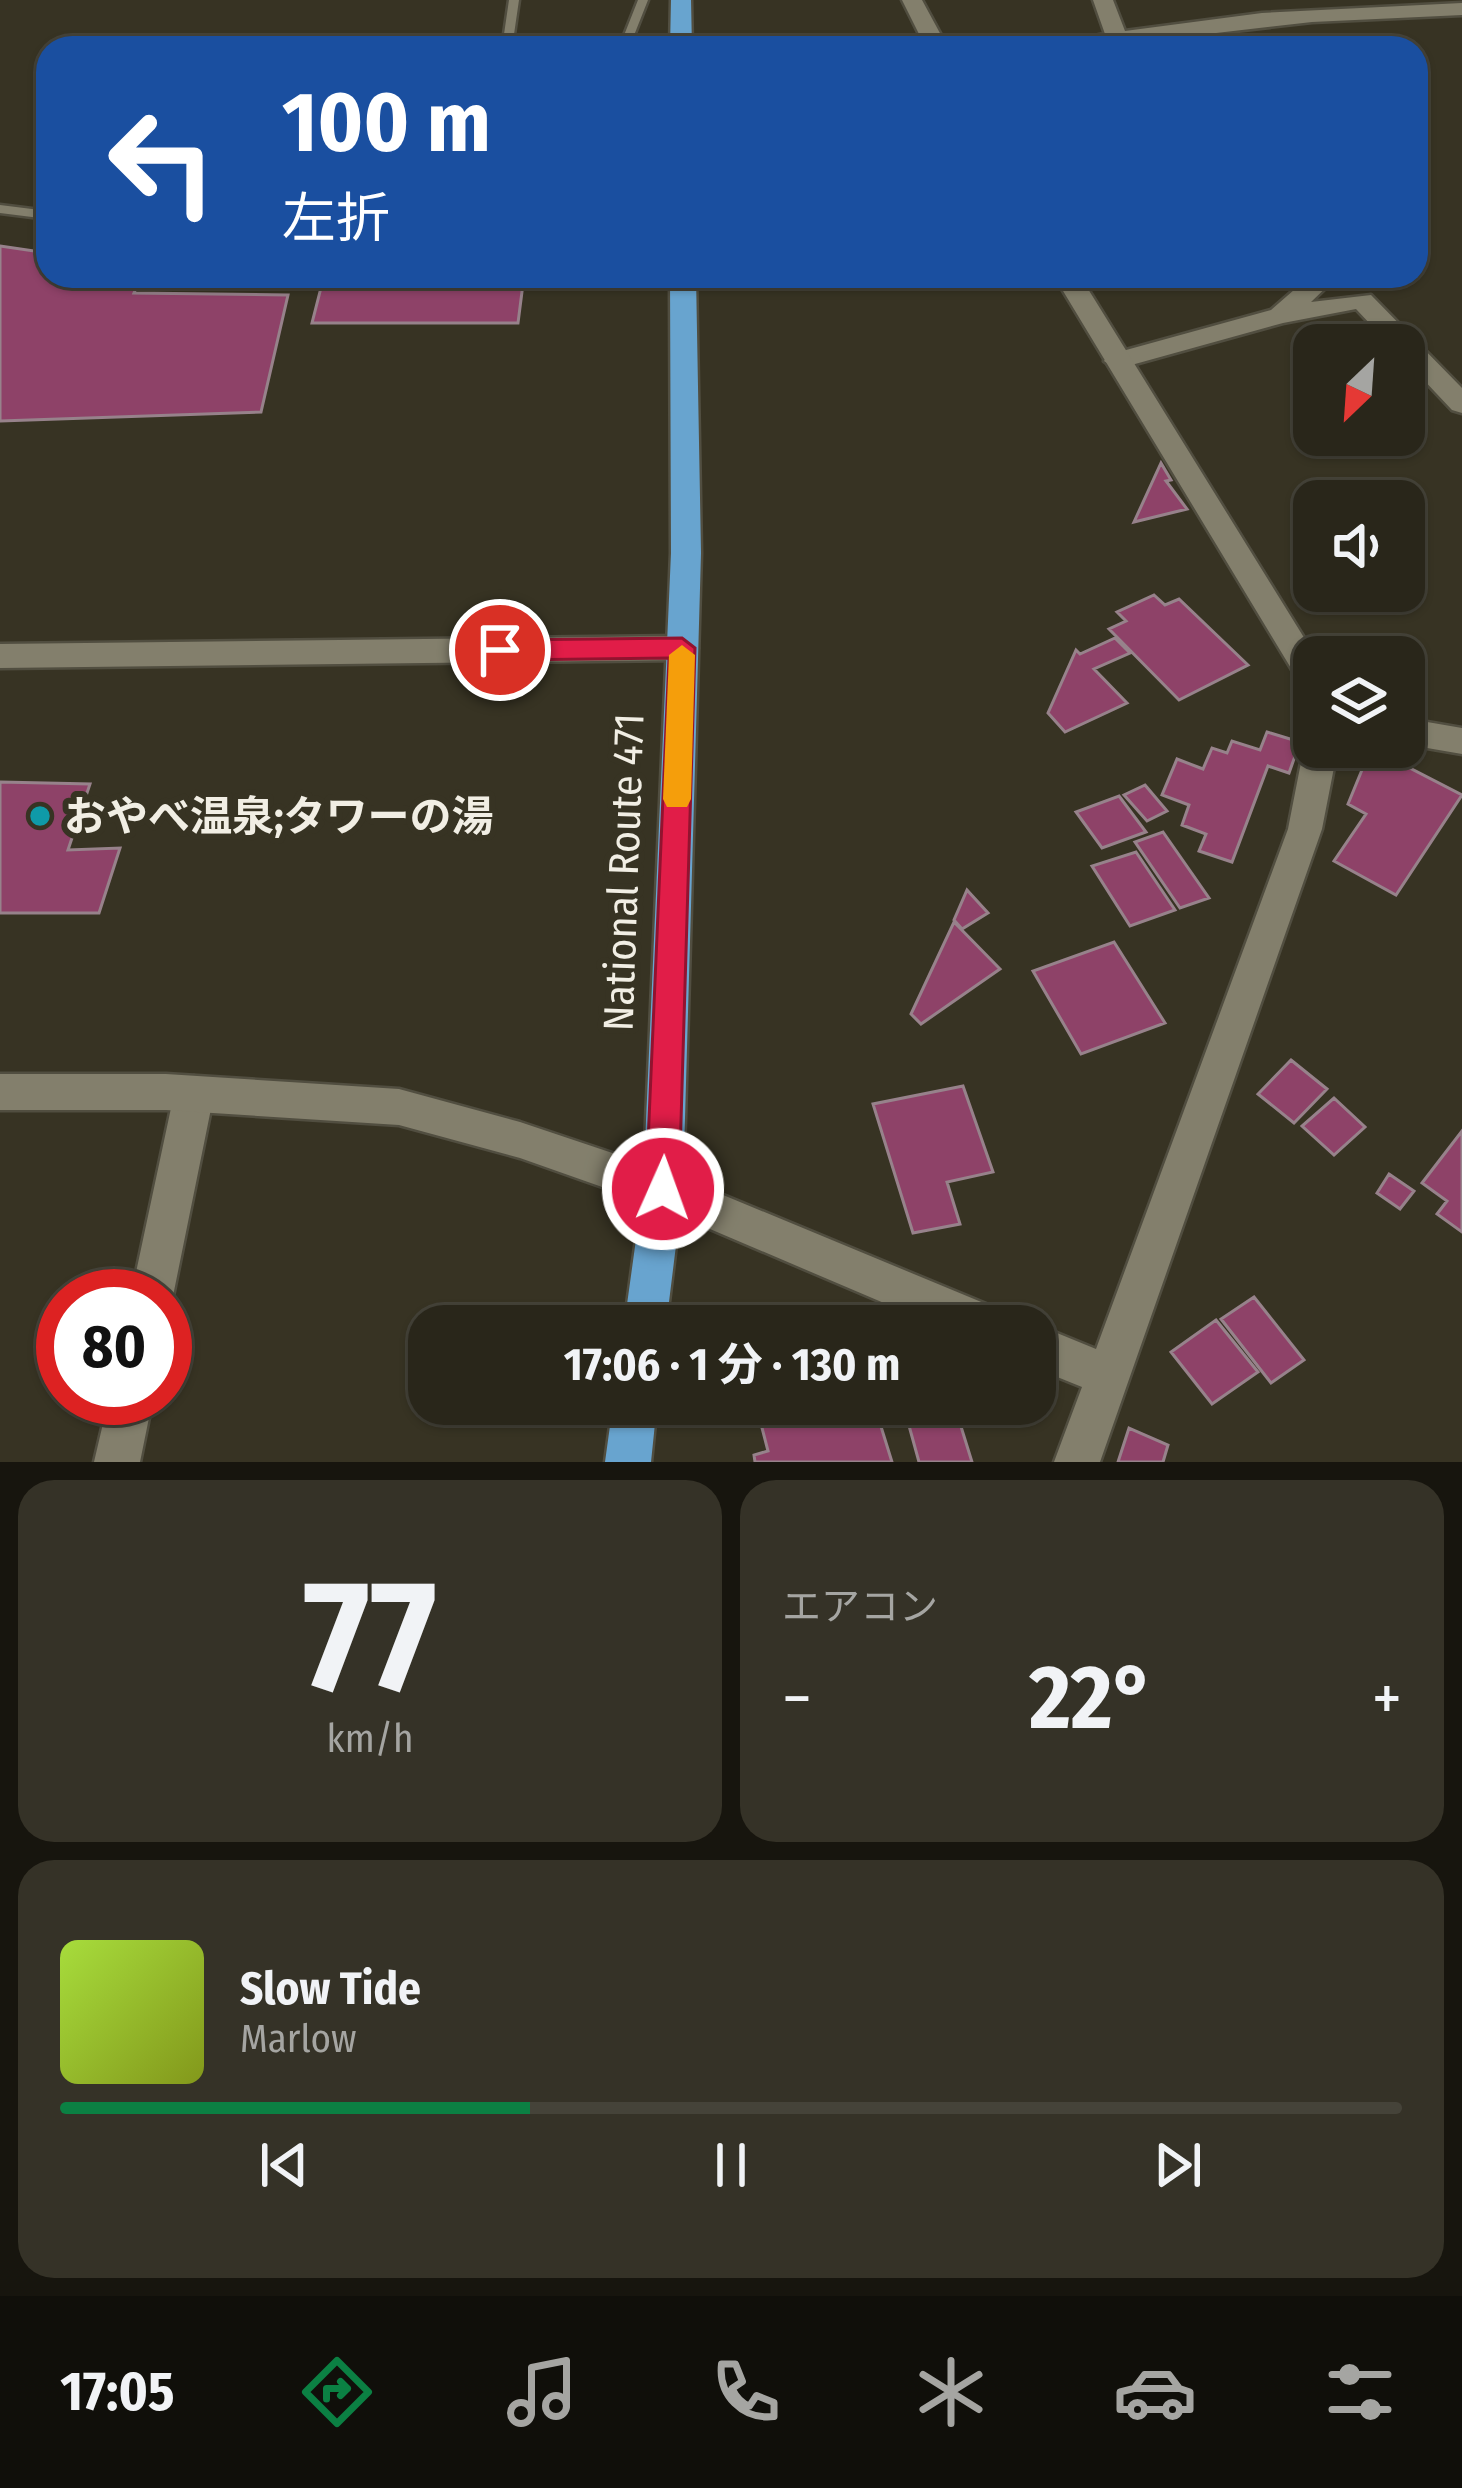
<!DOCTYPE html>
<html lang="ja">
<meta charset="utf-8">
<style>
body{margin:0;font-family:"Fira Sans Condensed","Noto Sans JP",sans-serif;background:#353227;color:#f1f3f6;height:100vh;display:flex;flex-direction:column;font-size:45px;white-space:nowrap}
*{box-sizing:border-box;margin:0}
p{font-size:39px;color:#a5a5a2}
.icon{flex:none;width:66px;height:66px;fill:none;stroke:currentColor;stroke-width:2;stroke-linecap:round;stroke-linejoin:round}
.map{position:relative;height:1462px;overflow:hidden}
.drawer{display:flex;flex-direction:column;gap:18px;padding:18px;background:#17150e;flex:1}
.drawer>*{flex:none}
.hud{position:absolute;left:36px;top:36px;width:1392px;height:252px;border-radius:36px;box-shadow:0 3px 9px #0004,0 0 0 3px #454339;background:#1a4fa0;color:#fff;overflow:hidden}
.needle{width:78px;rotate:205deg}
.controls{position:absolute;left:1293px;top:324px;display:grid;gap:24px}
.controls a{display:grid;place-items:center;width:132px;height:132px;border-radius:24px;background:#29261a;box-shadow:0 3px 9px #0004,0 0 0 3px #454339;font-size:60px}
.speed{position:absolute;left:36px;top:1269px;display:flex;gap:24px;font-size:60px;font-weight:700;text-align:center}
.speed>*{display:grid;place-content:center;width:156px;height:156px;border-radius:50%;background:#29261a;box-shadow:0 3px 9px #0004,0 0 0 3px #454339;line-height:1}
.speed .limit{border:18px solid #d22;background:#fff;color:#111}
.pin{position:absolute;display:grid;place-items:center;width:102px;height:102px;color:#fff;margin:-51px;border:6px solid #fff;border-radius:50%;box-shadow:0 3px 12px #0007}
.me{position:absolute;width:132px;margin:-66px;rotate:2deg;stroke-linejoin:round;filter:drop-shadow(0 0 9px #0008)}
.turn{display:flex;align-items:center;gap:42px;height:252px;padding:0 48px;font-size:54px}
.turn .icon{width:156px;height:156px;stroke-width:2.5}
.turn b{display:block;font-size:84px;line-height:102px}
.big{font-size:90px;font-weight:700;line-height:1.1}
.drawer .card{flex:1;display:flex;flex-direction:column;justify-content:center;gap:18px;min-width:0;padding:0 42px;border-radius:36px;background:#353227}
.drawer .dial{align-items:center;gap:0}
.dial b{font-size:156px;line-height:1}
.song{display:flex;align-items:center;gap:36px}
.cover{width:144px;height:144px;border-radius:18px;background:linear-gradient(135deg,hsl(80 70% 55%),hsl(70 70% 35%))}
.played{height:12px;border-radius:6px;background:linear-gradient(90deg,#0b8043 35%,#454339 35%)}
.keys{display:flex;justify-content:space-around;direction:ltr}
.heat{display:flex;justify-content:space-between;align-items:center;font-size:66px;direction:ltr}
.drawer .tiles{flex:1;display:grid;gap:18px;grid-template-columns:1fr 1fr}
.card:last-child{grid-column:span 2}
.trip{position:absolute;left:408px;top:1305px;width:648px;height:120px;border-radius:36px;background:#29261a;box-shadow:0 3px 9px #0004,0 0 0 3px #454339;font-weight:700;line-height:120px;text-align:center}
.tabs{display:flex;height:192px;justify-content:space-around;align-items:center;background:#100f0a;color:#a5a5a2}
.tabs .icon{width:84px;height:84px}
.tabs .active{color:#0b8043}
.tabs b{font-size:54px;color:#f1f3f6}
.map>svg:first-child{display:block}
.building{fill:#8e4268;stroke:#97828b;stroke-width:3}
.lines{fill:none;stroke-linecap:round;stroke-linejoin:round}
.service-casing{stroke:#514e40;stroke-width:5}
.minor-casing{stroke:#514e40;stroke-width:5}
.tertiary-casing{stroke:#514e40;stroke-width:5}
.trunk-casing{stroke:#514e40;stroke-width:5}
.service{fill:#837f6c;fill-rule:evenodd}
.minor{fill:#837f6c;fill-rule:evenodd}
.tertiary{fill:#837f6c;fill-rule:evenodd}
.trunk{fill:#68a4cf;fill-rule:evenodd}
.route{fill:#e11d48;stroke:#92132f;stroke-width:3}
.slow{fill:#f59e0b}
.culture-dot{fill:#0f9aa8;stroke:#373323;stroke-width:4.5}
.labels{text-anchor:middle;stroke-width:12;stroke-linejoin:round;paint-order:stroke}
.poi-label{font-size:42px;font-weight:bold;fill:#f1eee4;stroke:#373323;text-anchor:start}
.street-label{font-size:42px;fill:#f1eee4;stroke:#373323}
</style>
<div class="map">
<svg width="1462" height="1462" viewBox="0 0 1462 1462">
<rect width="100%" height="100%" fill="#373323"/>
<path class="building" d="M0 246 48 253V276H141L134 293 288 295 261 412 0 421Z
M324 276H524L518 323H312Z
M1161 463 1171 480 1166 481 1187 509 1134 522Z
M1154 595 1165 605 1179 599 1248 665 1179 700 1109 629 1126 621 1117 612Z
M1115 638 1130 653 1094 669 1127 703 1065 732 1048 713 1076 650 1080 654Z
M1267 732 1300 742 1289 773 1268 766 1232 862 1199 851 1206 834 1182 825 1189 805 1162 795 1177 759 1203 769 1212 748 1227 753 1232 741 1260 750Z
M1371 748 1462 795 1396 895 1334 861 1366 814 1348 804Z
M0 782 90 784 68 850 120 848 99 913H0Z
M1145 785 1167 811 1147 821 1124 795Z
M1119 796 1146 832 1102 848 1076 812Z
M1163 832 1209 898 1180 908 1135 842Z
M1136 852 1175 910 1130 926 1092 866Z
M967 890 988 913 962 929 954 920Z
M954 922 1000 969 921 1024 911 1014Z
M1114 942 1165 1023 1081 1054 1033 971Z
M1291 1060 1327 1089 1294 1123 1258 1094Z
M963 1086 993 1172 947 1182 960 1224 913 1233 873 1104Z
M1334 1098 1365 1127 1334 1155 1302 1126Z
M1462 1131V1232L1437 1214 1447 1201 1422 1183Z
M1389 1174 1414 1191 1400 1209 1377 1193Z
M1254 1297 1304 1360 1271 1383 1221 1319Z
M1216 1320 1258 1372 1212 1404 1171 1352Z
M836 1404H874L892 1462H755L754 1455 768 1451 761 1424Z
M903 1404H954L972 1462H919Z
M1129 1428 1168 1445 1163 1462H1118Z"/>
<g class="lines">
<defs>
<path id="service" d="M509 0H519L512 48H502Z
M638 0H648L629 48H619Z
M0 205 48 211V219L0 213Z"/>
<path id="minor" d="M1093 0H1113L1125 31 1262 13 1462 3V15L1312 22 1130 43 1132 48H1053L1056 43 1105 34Z
M1310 276H1338L1311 302 1371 295 1462 388V413L1452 410 1404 359V345H1390L1356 309 1283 323 1117 369 1104 361 1108 355 1271 310Z
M1404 718 1462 728V754L1404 744Z
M194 1076 208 1082 214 1094 173 1296 165 1312V1296H131L174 1094 180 1082Z
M109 1398H153L140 1462H94Z"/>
<path id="tertiary" d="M902 0H922L948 48H926Z
M1054 276H1080L1316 657 1314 692 1303 688Z
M682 636 693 640 698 648 693 656 682 660 0 668V644Z
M1314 736V747H1338L1322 829 1100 1462H1054L1082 1387 1035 1368V1326H1031L1035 1324 1096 1349 1288 829 1304 747Z
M0 1074H166L399 1089 520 1122 663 1170 1003 1311 1009 1326H938L656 1206 520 1158 399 1125 166 1110H0Z"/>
<path id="trunk" d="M671 0H691L692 48H670Z
M670 276H696L701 553 683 1189 666 1326H624L643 1189 671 553Z
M613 1404H657L651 1462H605Z"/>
</defs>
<use href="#service" class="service-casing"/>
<use href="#minor" class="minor-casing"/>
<use href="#tertiary" class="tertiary-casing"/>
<use href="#trunk" class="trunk-casing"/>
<use href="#service" class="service"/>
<use href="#minor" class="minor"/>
<use href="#tertiary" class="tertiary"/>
<use href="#trunk" class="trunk"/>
</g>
<path class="route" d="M682 638 695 648 679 1189 675 1200 663 1205 651 1200 646 1189 669 658 500 660 487 650 500 640Z"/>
<path class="slow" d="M682 645 695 655 691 799 687 807H667L663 799 669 655Z"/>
<circle class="culture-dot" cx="40" cy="816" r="12"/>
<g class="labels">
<g class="poi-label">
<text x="64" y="831">おやべ温泉;タワーの湯</text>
</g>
<g class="street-label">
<text transform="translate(623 872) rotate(-88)" y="15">National Route 471</text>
</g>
</g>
</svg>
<div class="controls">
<a><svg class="needle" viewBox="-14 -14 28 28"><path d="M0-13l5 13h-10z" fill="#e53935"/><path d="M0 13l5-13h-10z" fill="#a5a5a2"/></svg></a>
<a><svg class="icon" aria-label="sound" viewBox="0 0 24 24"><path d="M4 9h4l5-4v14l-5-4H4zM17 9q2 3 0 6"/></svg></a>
<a><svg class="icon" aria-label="layers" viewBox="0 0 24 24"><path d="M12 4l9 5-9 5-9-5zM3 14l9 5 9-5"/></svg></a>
</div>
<div class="speed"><div class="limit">80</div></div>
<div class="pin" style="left:500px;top:650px;background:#d93025"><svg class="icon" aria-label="arrive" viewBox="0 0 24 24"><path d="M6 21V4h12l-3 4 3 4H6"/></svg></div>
<svg class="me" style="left:663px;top:1189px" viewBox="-20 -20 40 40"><circle r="17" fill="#e11d48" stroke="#fff" stroke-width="3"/><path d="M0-11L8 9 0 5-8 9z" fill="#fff"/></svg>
<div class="trip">17:06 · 1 分 · 130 m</div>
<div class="hud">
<div class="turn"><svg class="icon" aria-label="left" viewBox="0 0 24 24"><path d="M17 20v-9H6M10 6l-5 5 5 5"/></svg><div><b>100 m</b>左折</div></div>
</div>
</div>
<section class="drawer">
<div class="tiles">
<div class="card dial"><b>77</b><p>km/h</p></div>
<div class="card"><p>エアコン</p>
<div class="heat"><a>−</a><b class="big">22°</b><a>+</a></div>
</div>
<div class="card">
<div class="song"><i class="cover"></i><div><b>Slow Tide</b><p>Marlow</p></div></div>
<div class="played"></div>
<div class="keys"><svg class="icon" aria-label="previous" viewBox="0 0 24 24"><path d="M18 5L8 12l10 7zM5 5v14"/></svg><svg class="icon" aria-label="pause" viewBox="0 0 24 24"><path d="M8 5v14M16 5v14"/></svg><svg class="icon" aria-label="next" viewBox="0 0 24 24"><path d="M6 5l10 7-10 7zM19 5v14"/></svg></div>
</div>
</div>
</section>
<nav class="tabs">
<b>17:05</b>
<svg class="icon active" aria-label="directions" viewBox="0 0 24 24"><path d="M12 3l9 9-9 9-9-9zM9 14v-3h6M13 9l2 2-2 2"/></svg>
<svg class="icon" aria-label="music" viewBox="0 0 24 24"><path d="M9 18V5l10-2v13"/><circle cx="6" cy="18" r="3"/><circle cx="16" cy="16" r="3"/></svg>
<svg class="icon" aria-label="phone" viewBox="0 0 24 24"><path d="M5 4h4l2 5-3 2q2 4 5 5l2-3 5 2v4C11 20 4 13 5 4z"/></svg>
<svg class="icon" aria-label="climate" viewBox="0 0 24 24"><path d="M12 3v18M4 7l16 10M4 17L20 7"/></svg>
<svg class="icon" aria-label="car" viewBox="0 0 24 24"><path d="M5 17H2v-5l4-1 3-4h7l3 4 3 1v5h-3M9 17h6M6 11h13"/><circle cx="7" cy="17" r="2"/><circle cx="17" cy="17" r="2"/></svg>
<svg class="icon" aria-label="filters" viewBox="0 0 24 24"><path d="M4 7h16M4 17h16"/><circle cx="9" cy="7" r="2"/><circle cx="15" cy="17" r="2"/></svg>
</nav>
